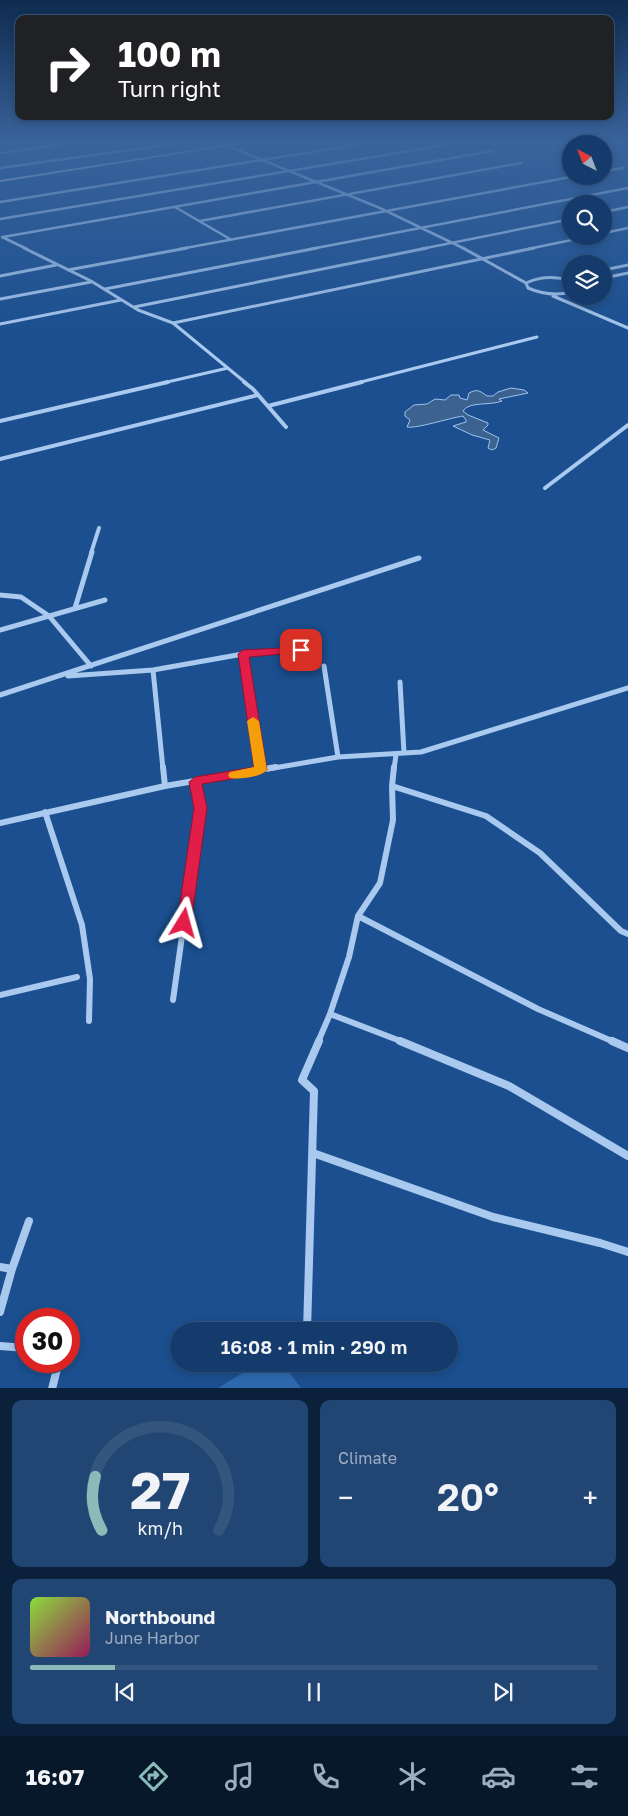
<!DOCTYPE html>
<meta charset="utf-8">
<style>
body{margin:0;font-family:"Golos Text",sans-serif;background:#214673;color:#f1f3f6;height:100vh;display:flex;flex-direction:column;font-size:19px;white-space:nowrap}
*{box-sizing:border-box;margin:0}
p{font-size:16px;color:#9dadc1}
.icon{flex:none;width:28px;height:28px;fill:none;stroke:currentColor;stroke-width:2;stroke-linecap:round;stroke-linejoin:round}
.map{position:relative;height:1388px;overflow:hidden}
.panel{display:flex;flex-direction:column;gap:12px;padding:12px;background:#0b203b;flex:1}
.panel>*{flex:none}
.guide{position:absolute;left:15px;top:15px;width:599px;height:105px;border-radius:10px;box-shadow:0 2px 8px #0003,0 0 0 1px #33557e;background:#202124;color:#fff;overflow:hidden}
.needle{width:32px;rotate:318deg}
.controls{position:absolute;left:562px;top:135px;display:grid;gap:10px}
.controls a{display:grid;place-items:center;width:50px;height:50px;border-radius:50%;background:#143b6b;box-shadow:0 2px 8px #0003,0 0 0 1px #33557e;font-size:25px}
.speed{position:absolute;left:15px;top:1308px;display:flex;gap:10px;font-size:25px;font-weight:700;text-align:center}
.speed>*{display:grid;place-content:center;width:65px;height:65px;border-radius:50%;background:#143b6b;box-shadow:0 2px 8px #0003,0 0 0 1px #33557e;line-height:1}
.speed .limit{border:8px solid #d22;background:#fff;color:#111}
.pin{position:absolute;display:grid;place-items:center;width:42px;height:42px;color:#fff;margin:-21px;border-radius:10px;box-shadow:0 2px 8px #0006}
.me{position:absolute;width:55px;margin:-28px;rotate:8deg;stroke-linejoin:round;filter:drop-shadow(0 0 4px #0008)}
.turn{display:flex;align-items:center;gap:18px;height:105px;padding:0 20px;font-size:22px}
.turn .icon{width:65px;height:65px;stroke-width:2.5}
.turn b{display:block;font-size:35px;line-height:42px}
.big{font-size:38px;font-weight:600;line-height:1.1}
.panel .tile{flex:1;display:flex;flex-direction:column;justify-content:center;gap:8px;min-width:0;padding:0 18px;border-radius:10px;background:#214673}
.panel .dial{align-items:center;gap:0}
.dial svg{height:130px;overflow:visible;fill:none;stroke:#33557e;stroke-width:7;stroke-linecap:round;text-anchor:middle}
.dial text{fill:#f1f3f6;stroke:none}
.song{display:flex;align-items:center;gap:15px}
.cover{width:60px;height:60px;border-radius:8px;background:linear-gradient(135deg,hsl(90 70% 55%),hsl(330 70% 35%))}
.played{height:5px;border-radius:2px;background:linear-gradient(90deg,#8bbbb9 15%,#33557e 15%)}
.keys{display:flex;justify-content:space-around;direction:ltr}
.heat{display:flex;justify-content:space-between;align-items:center;font-size:28px;direction:ltr}
.panel .tiles{flex:1;display:grid;gap:12px;grid-template-columns:1fr 1fr}
.tile:last-child{grid-column:span 2}
.trip{position:absolute;left:170px;top:1322px;width:288px;height:50px;border-radius:25px;background:#143b6b;box-shadow:0 2px 8px #0003,0 0 0 1px #33557e;font-weight:600;line-height:50px;text-align:center}
.tabs{display:flex;height:80px;justify-content:space-around;align-items:center;background:#08182b;color:#9dadc1}
.tabs .icon{width:35px;height:35px}
.tabs .selected{color:#8bbbb9}
.tabs b{font-size:22px;color:#f1f3f6}
.map>svg:first-child{display:block}
.green{fill:#2e69ad}
.water{fill:#3c6290;stroke:#9cc4f0}
.lines{fill:none;stroke-linecap:round;stroke-linejoin:round}
.minor-far5{stroke:#a9c9ee;stroke-width:2.5}
.minor-far4{stroke:#a9c9ee;stroke-width:3}
.minor-far3{stroke:#a9c9ee;stroke-width:4}
.minor-far2{stroke:#a9c9ee;stroke-width:5}
.minor-far1{stroke:#a9c9ee;stroke-width:6}
.minor{stroke:#a9c9ee;stroke-width:8}
.secondary{fill:#d6e6fa;fill-rule:evenodd}
.route{fill:#e11d48;stroke:#92132f}
.slow{fill:#f59e0b}
</style>
<div class="map">
<svg width="628" height="1389" viewBox="0 0 628 1389">
<rect width="100%" height="100%" fill="#1b4f8f"/>
<path class="green" d="M244 1372 290 1373 301 1388H218Z"/>
<path class="water" d="M511 388 524 390 528 393 499 399 502 401C490 406 469 401 463 411L468 415 488 423V425L483 430 499 438 496 448 492 450 488 448 490 440 472 435 453 426 466 422V420L463 416C450 418 415 429 407 427L410 420 405 416V412L414 405 427 404 435 399 445 400 451 395H459L460 398 467 400 469 393C478 388 481 392 487 396H493L498 392Z"/>
<g class="lines">
<path class="minor-far5" d="M228 146 380 208 465 249
M0 153 73 143
M0 168 180 143
M604 171 623 168
M0 202 367 143
M175 207 230 239
M604 212 628 207
M0 219 445 145
M200 221 521 163
M604 233 628 228
M2 237 27 249
M3 237 492 151
M180 249 576 176
M311 249 628 188
M421 249 571 219
M528 249 591 236"/>
<path class="minor-far4" d="M24 248 91 281 138 310 173 323 246 383
M463 248 526 283
M68 270 187 248
M604 270 628 265
M0 276 56 265
M604 278 628 273
M571 281C556 276 541 276 526 283L528 288C542 294 556 296 571 292
M105 289 317 248
M553 296 628 328
M0 299 91 282
M134 307 427 248
M173 323 534 248
M0 324 121 300
M163 383 228 368
M357 383 537 337"/>
<path class="minor-far3" d="M244 382 253 389 286 427
M268 406 362 382
M0 421 168 382
M0 459 258 395
M545 488 628 425
M91 553 99 528"/>
<path class="minor-far2" d="M0 595 21 597 49 616 91 666
M75 608 92 552
M0 630 105 600
M324 666 338 757
M153 670 163 769
M68 676 153 670 243 654
M400 682 404 753
M0 695 419 558
M261 769 243 654 301 650
M268 769 338 757 421 752 628 688
M394 769 396 755"/>
<path class="minor-far1" d="M163 767 165 786
M261 767V770
M392 786 486 816 540 853 621 931 628 934
M45 812 82 925 90 979 89 1021
M0 823 165 786 276 767
M358 916 538 1009 614 1042
M0 995 77 977
M173 1000 200 808 195 781
M330 1014 403 1042
M318 1042 330 1014 349 957 358 916 380 883 393 820 392 786 394 767"/>
<path class="minor" d="M400 1041 509 1086 628 1156
M612 1041 628 1048
M313 1153 493 1217 600 1243 628 1252
M0 1267 12 1269
M0 1312 12 1269 29 1221
M307 1331 314 1091 302 1080 319 1041
M0 1346 26 1348
M52 1389 59 1361"/>
<path class="secondary" d="M238 143H248L0 182V180Z"/>
</g>
<linearGradient id="sky" x2="0" y2="1"><stop stop-color="#0f2b4f"/><stop offset="0.42" stop-color="#39639b"/><stop offset="1" stop-color="#39639b" stop-opacity="0"/></linearGradient>
<rect width="628" height="337" fill="url(#sky)"/>
<path class="route" d="M301 647 307 650 305 652 249 657 267 770 261 774 202 784 207 808 191 923 189 927 184 929 179 927 177 923 194 808 189 782 195 777 254 767 238 654 243 650Z"/>
<path class="slow" d="M253 717 259 721 267 770C261 777 239 780 230 778L228 775 230 772 254 767 247 721Z"/>
</svg>
<div class="controls">
<a><svg class="needle" viewBox="-14 -14 28 28"><path d="M0-13l5 13h-10z" fill="#e53935"/><path d="M0 13l5-13h-10z" fill="#9dadc1"/></svg></a>
<a><svg class="icon" aria-label="search" viewBox="0 0 24 24"><circle cx="10" cy="10" r="6"/><path d="M15 15l6 6"/></svg></a>
<a><svg class="icon" aria-label="layers" viewBox="0 0 24 24"><path d="M12 4l9 5-9 5-9-5zM3 14l9 5 9-5"/></svg></a>
</div>
<div class="speed"><div class="limit">30</div></div>
<div class="pin" style="left:301px;top:650px;background:#d93025"><svg class="icon" aria-label="arrive" viewBox="0 0 24 24"><path d="M6 21V4h12l-3 4 3 4H6"/></svg></div>
<svg class="me" style="left:184px;top:923px" viewBox="-20 -20 40 40"><path d="M0-17L14 15 0 8-14 15z" fill="#e11d48" stroke="#fff" stroke-width="4"/></svg>
<div class="trip">16:08 · 1 min · 290 m</div>
<div class="guide">
<div class="turn"><svg class="icon" aria-label="right" viewBox="0 0 24 24"><path d="M7 20v-9h11M14 6l5 5-5 5"/></svg><div><b>100 m</b>Turn right</div></div>
</div>
</div>
<section class="panel">
<div class="tiles">
<div class="tile dial"><svg viewBox="0 0 100 80">
<path d="M14 69A42 42 0 1 1 86 69"/>
<path d="M14 69A42 42 0 0 1 10 36" stroke="#8bbbb9"/>
<text x="50" y="56" font-size="32" font-weight="700">27</text>
<text x="50" y="72" font-size="11">km/h</text>
</svg></div>
<div class="tile"><p>Climate</p>
<div class="heat"><a>−</a><b class="big">20°</b><a>+</a></div>
</div>
<div class="tile">
<div class="song"><i class="cover"></i><div><b>Northbound</b><p>June Harbor</p></div></div>
<div class="played"></div>
<div class="keys"><svg class="icon" aria-label="previous" viewBox="0 0 24 24"><path d="M18 5L8 12l10 7zM5 5v14"/></svg><svg class="icon" aria-label="pause" viewBox="0 0 24 24"><path d="M8 5v14M16 5v14"/></svg><svg class="icon" aria-label="next" viewBox="0 0 24 24"><path d="M6 5l10 7-10 7zM19 5v14"/></svg></div>
</div>
</div>
</section>
<nav class="tabs">
<b>16:07</b>
<svg class="icon selected" aria-label="directions" viewBox="0 0 24 24"><path d="M12 3l9 9-9 9-9-9zM9 14v-3h6M13 9l2 2-2 2"/></svg>
<svg class="icon" aria-label="music" viewBox="0 0 24 24"><path d="M9 18V5l10-2v13"/><circle cx="6" cy="18" r="3"/><circle cx="16" cy="16" r="3"/></svg>
<svg class="icon" aria-label="phone" viewBox="0 0 24 24"><path d="M5 4h4l2 5-3 2q2 4 5 5l2-3 5 2v4C11 20 4 13 5 4z"/></svg>
<svg class="icon" aria-label="climate" viewBox="0 0 24 24"><path d="M12 3v18M4 7l16 10M4 17L20 7"/></svg>
<svg class="icon" aria-label="car" viewBox="0 0 24 24"><path d="M5 17H2v-5l4-1 3-4h7l3 4 3 1v5h-3M9 17h6M6 11h13"/><circle cx="7" cy="17" r="2"/><circle cx="17" cy="17" r="2"/></svg>
<svg class="icon" aria-label="filters" viewBox="0 0 24 24"><path d="M4 7h16M4 17h16"/><circle cx="9" cy="7" r="2"/><circle cx="15" cy="17" r="2"/></svg>
</nav>
